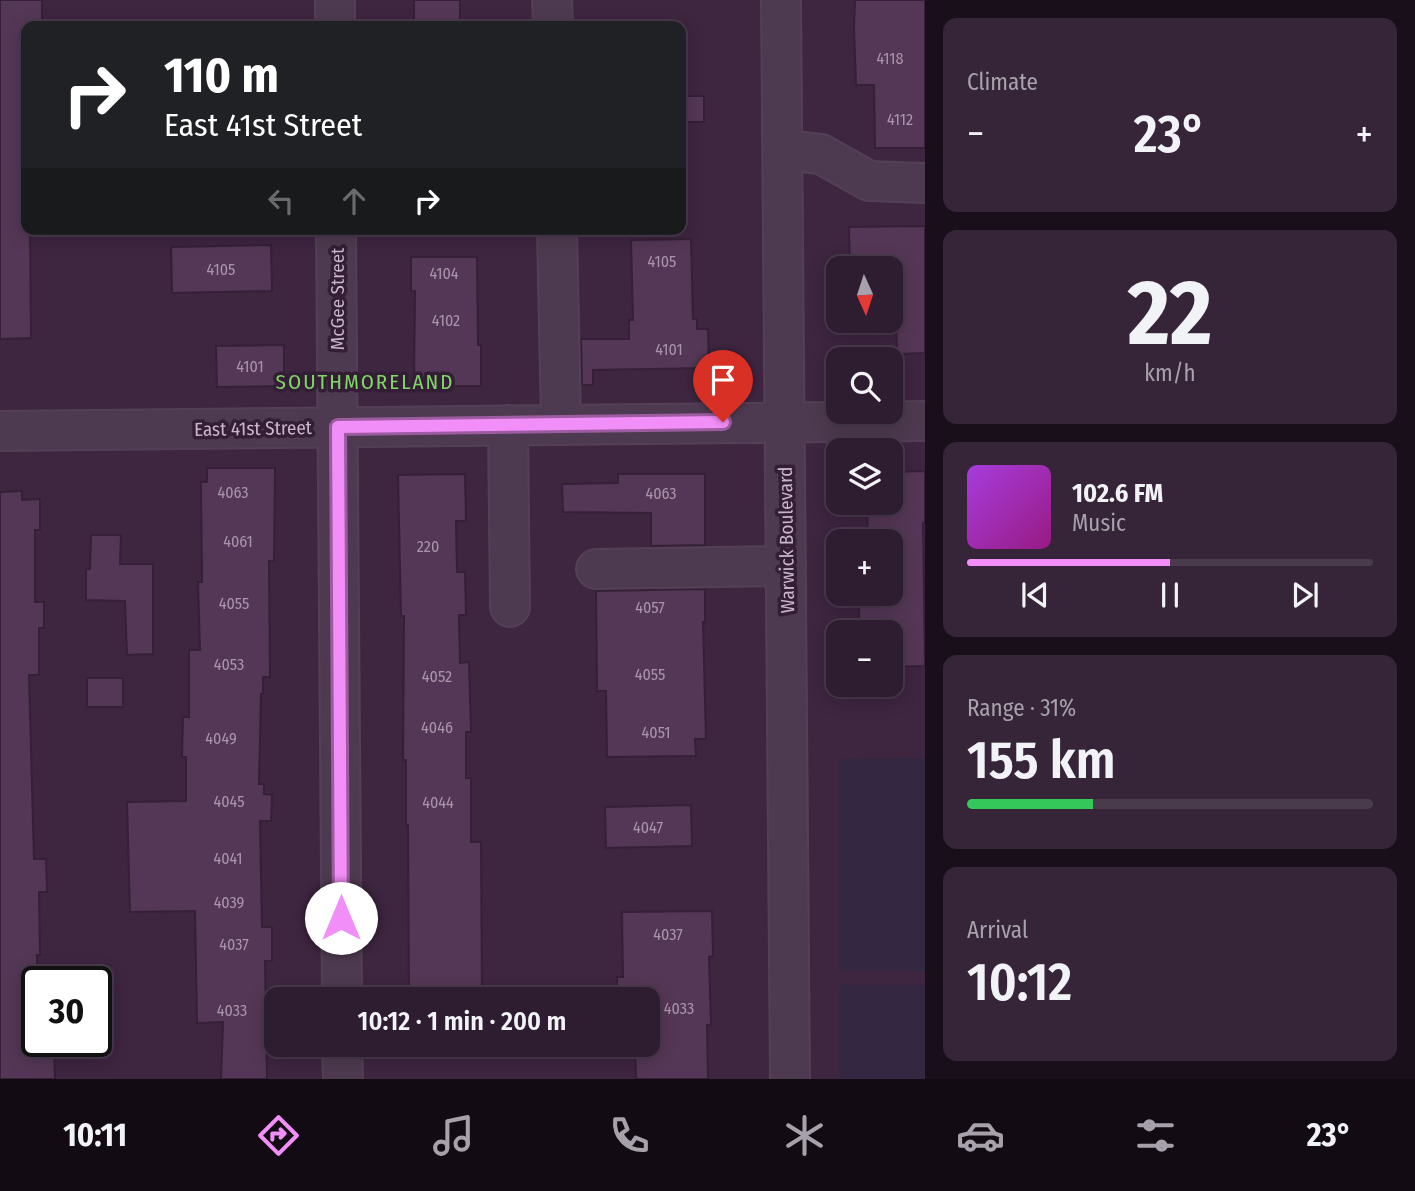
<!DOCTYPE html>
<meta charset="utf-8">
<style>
body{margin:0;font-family:"Fira Sans Condensed",sans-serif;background:#362538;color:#f1f3f6;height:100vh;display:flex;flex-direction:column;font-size:26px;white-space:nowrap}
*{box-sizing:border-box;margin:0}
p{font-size:23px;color:#a7a1ab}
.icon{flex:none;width:38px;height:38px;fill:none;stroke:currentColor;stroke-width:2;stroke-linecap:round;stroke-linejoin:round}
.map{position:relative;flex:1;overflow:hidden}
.panel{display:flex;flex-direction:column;gap:18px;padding:18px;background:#190f1a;width:490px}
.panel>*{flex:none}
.banner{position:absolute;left:21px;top:21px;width:665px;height:214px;border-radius:14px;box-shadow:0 4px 18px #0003,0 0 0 2px #493a4c;background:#202124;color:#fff;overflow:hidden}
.needle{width:46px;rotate:177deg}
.tools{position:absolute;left:826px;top:256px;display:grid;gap:14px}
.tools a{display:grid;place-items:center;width:77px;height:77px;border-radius:14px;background:#2e1c30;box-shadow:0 4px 18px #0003,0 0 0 2px #493a4c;font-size:35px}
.speed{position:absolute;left:21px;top:966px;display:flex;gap:14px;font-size:35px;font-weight:700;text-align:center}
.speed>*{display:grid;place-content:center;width:91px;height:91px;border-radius:50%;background:#2e1c30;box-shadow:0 4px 18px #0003,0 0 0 2px #493a4c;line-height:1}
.speed .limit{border:4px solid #111;border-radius:10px;background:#fff;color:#111}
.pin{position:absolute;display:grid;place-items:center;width:60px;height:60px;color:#fff;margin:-72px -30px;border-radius:50% 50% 50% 0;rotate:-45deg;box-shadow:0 0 7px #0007}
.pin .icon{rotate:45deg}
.me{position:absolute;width:77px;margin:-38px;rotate:0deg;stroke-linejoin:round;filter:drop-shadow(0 0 5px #0008)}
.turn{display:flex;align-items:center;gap:24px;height:147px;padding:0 28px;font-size:32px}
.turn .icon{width:91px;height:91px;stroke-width:2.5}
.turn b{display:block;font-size:49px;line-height:60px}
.lanes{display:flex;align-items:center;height:66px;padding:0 28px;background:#0003;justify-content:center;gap:35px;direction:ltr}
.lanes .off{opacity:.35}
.big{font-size:52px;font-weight:600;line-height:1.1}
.panel .widget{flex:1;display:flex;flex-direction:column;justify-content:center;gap:10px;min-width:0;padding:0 24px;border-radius:14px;background:#362538}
.panel .dial{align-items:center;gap:0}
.dial b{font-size:91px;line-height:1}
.song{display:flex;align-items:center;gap:21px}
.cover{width:84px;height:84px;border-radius:10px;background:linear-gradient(135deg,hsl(280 70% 55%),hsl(310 70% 35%))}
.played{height:7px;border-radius:4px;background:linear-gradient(90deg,#f28ef8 50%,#493a4c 50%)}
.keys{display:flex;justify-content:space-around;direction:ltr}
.heat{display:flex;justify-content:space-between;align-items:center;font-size:38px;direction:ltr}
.charge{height:10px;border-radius:5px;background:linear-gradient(90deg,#34c759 31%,#493a4c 0)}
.trip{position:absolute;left:264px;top:987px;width:396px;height:70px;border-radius:14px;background:#2e1c30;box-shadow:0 4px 18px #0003,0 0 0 2px #493a4c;font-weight:600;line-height:70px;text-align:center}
.tabs{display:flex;height:112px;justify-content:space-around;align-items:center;background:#120b13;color:#a7a1ab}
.tabs .icon{width:49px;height:49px}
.tabs .active{color:#f28ef8}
.tabs b{font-size:32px;color:#f1f3f6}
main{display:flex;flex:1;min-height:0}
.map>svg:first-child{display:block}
.green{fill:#332741}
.building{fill:#543756;stroke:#352037;stroke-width:2}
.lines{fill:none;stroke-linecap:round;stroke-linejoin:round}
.minor-casing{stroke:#544056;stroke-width:42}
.minor{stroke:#4e3a50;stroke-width:38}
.route-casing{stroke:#9d5ca1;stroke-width:18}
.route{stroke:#f28ef8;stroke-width:12}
.labels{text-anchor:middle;stroke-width:7;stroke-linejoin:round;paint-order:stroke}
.number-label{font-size:16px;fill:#aa94ab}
.street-label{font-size:19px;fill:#c9b6ca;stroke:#331e35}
.neighbourhood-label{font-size:21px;letter-spacing:2px;fill:#81d666;stroke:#331e35}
</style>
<main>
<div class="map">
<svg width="925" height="1079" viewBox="0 0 925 1079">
<rect width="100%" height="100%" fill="#3e2540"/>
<path class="green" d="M925 758V971H839V759Z
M839 985H925V1079H839Z"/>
<path class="building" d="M0 0H42V26H26V229H30L31 338 0 339Z
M414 0H460V22L414 23Z
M855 0H925V148H875L874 85H856L854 29Z
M681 96H704V122H681Z
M925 226V353L897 354 895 279H891V268H850L849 227Z
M691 239 693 319H697V329H708L709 368 593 370V385H582L581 339H629V320H633L631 240Z
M271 245 272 291 172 293 171 247Z
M411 257H477L478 345H481V386H422V380L414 381 415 291H411Z
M284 345V386L217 387 216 346Z
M207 468H275L274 561H269L270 677H263V694H261L259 784H264V794L272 795 271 821H260L262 927H272V961H265L267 1079H221L223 1022 197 1023 195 911 130 912 127 802 186 801V757H182L183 717H189V650H200L198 582H202L201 482H207Z
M925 471V523H923L925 666 891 667V632H859V595L865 596V593H891V541H868L867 502H891V472Z
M465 474 466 521H456L457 572H465L466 615H459L460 663 469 662 471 732H466V778H471V842H481L482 999H409L408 825H406V760H403L404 616H401L398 475Z
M618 474H705V545L651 546V513L563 512 562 484 618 483Z
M22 491V500L40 499V530H35V602H44V628H39V675H29L34 859H46L47 892H39L40 955H37V1049H54L55 1079H0V492Z
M91 535H121L120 564H153V654L127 655 125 601 86 600V569H90Z
M705 589V622H703L706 739H695L696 756 607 757 606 691H597L596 591Z
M87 678H123V707H87Z
M691 805 692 846 606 848 605 807Z
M712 911 713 956 709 957 711 1025H707L708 1079H636L635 1046 648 1045V999H617V977H623L622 912Z"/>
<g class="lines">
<defs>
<path id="minor" d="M335 0V26
M552 0 553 26
M781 0 790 1079
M783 150 821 154 869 181 925 183
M336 229 342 999
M557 229 561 424
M508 425 510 607
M0 431 925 421
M596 569 786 566
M342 1045 343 1079"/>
</defs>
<use href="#minor" class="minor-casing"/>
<use href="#minor" class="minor"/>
</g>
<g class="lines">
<defs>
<path id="route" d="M341 918 338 427 723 422"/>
</defs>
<use href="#route" class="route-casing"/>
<use href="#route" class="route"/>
</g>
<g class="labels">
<g class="number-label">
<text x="890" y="64">4118</text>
<text x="900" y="125">4112</text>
<text x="662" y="267">4105</text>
<text x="221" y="275">4105</text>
<text x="444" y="279">4104</text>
<text x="446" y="326">4102</text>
<text x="669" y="355">4101</text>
<text x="250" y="372">4101</text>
<text x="233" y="498">4063</text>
<text x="661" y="499">4063</text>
<text x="238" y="547">4061</text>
<text x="428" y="552">220</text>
<text x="234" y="609">4055</text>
<text x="650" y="613">4057</text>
<text x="229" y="670">4053</text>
<text x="650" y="680">4055</text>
<text x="437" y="682">4052</text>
<text x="437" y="733">4046</text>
<text x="656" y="738">4051</text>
<text x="221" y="744">4049</text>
<text x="229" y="807">4045</text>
<text x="438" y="808">4044</text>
<text x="648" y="833">4047</text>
<text x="228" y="864">4041</text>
<text x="229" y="908">4039</text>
<text x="668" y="940">4037</text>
<text x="234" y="950">4037</text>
<text x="679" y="1014">4033</text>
<text x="232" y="1016">4033</text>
</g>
<g class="street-label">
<text transform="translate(337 299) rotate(-90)" y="7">McGee Street</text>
<text transform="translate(253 428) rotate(-1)" y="7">East 41st Street</text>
<text transform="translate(786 540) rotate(-91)" y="7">Warwick Boulevard</text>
</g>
<g class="neighbourhood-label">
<text x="365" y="389">SOUTHMORELAND</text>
</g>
</g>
</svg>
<div class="tools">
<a><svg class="needle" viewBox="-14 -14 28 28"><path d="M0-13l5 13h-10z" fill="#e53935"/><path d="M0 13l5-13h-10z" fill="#a7a1ab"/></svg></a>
<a><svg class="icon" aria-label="search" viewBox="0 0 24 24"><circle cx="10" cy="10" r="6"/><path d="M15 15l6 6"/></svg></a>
<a><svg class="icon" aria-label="layers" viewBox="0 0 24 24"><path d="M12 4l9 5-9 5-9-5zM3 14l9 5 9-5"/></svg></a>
<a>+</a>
<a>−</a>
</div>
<div class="speed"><div class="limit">30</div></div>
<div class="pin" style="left:723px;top:422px;background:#d93025"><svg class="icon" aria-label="arrive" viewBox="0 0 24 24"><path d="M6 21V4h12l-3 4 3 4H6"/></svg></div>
<svg class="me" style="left:341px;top:918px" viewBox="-20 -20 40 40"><circle r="19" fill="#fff"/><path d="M0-13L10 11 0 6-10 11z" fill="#f28ef8"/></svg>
<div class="trip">10:12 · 1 min · 200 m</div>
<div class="banner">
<div class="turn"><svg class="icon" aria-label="right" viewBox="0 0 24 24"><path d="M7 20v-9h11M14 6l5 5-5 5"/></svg><div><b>110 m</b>East 41st Street</div></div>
<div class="lanes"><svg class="icon off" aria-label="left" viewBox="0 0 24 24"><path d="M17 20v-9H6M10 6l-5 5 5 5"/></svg><svg class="icon off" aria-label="ahead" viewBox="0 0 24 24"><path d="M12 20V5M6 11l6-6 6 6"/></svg><svg class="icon" aria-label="right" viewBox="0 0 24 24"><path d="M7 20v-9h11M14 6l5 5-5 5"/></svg></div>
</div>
</div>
<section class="panel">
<div class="widget"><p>Climate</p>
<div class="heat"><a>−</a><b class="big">23°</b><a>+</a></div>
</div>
<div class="widget dial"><b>22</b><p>km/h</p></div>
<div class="widget">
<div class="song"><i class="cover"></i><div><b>102.6 FM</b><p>Music</p></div></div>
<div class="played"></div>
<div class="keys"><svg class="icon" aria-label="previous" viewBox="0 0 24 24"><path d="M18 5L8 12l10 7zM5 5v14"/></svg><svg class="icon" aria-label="pause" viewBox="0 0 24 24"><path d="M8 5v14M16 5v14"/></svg><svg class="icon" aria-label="next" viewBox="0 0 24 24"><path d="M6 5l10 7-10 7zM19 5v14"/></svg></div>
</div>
<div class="widget"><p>Range · 31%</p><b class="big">155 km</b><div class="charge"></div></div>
<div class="widget"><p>Arrival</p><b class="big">10:12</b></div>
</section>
</main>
<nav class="tabs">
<b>10:11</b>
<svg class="icon active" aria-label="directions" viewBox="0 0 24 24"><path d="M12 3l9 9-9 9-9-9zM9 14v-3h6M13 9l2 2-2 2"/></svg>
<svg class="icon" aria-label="music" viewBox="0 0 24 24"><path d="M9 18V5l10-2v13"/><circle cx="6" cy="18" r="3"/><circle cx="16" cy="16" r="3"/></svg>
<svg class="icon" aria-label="phone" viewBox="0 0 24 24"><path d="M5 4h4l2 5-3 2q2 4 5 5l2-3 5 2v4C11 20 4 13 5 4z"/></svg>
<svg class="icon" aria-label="climate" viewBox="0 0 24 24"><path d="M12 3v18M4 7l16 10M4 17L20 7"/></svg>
<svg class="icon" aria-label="car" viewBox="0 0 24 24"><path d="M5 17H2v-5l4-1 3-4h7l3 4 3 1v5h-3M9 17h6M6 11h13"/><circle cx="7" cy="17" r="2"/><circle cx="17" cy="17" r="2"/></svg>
<svg class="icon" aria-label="filters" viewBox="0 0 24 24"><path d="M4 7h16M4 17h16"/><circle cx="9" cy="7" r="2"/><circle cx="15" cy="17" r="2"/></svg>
<b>23°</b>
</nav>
